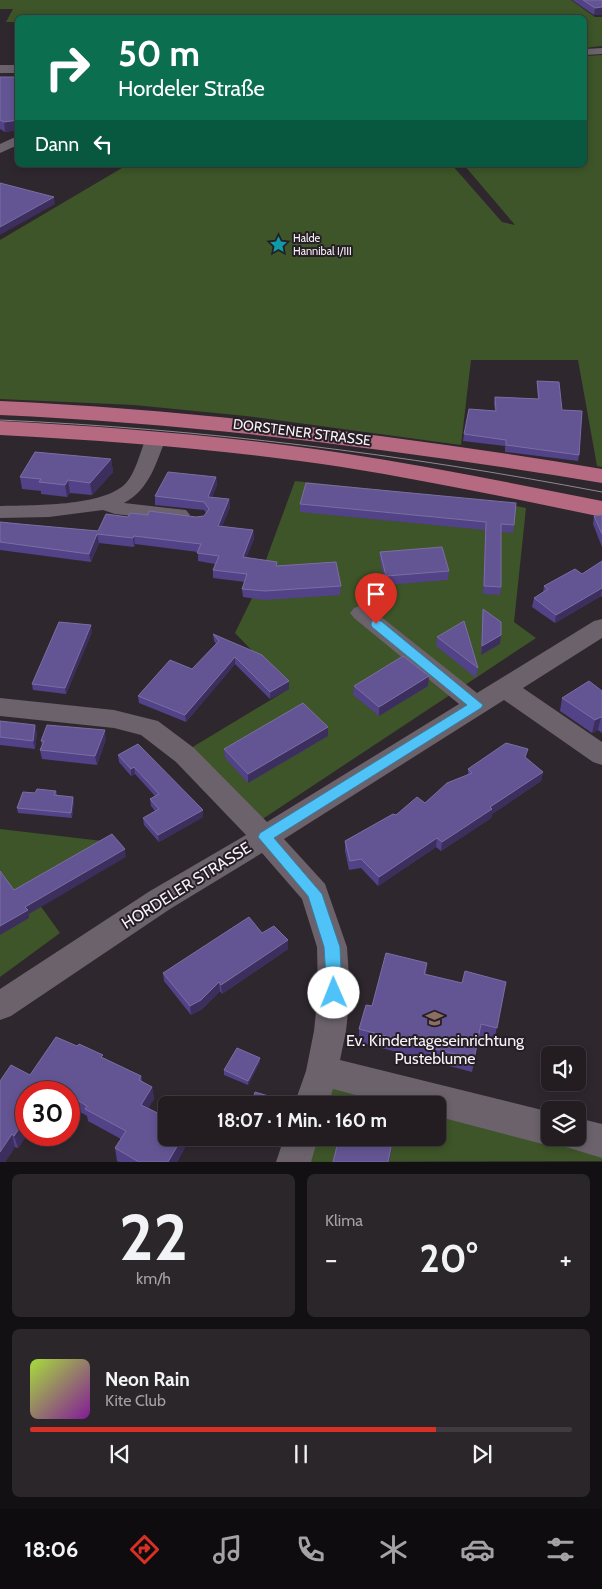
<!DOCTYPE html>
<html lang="de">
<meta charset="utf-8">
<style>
body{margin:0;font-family:Cabin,sans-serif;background:#2b262a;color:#f1f3f6;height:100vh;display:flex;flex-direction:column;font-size:19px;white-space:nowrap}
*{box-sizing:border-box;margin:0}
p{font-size:16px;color:#a3a2a5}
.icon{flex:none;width:28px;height:28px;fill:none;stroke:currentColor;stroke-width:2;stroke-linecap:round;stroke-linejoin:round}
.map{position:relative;height:1162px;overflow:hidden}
.sheet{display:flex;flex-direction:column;gap:12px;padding:12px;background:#131013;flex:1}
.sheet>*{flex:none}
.banner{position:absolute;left:15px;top:15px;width:572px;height:152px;border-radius:8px;box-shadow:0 2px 8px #0003,0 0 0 1px #403b40;background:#0b6e4f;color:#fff;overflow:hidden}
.fabs{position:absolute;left:541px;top:1046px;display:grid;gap:10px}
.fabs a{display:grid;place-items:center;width:45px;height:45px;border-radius:8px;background:#231d22;box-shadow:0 2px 8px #0003,0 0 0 1px #403b40;font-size:25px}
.speed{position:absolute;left:15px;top:1081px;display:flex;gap:10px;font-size:25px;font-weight:700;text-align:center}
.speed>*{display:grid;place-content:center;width:65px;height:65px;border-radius:50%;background:#231d22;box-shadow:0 2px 8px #0003,0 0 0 1px #403b40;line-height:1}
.speed .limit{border:8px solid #d22;background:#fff;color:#111}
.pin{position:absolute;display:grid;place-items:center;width:42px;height:42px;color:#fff;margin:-51px -21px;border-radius:50% 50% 50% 0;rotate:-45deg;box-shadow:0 0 5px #0007}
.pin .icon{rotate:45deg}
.me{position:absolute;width:55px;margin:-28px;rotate:359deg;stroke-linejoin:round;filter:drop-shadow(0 0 4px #0008)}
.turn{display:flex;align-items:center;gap:18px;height:105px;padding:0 20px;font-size:22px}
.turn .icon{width:65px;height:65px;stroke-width:2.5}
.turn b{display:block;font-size:35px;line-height:42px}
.then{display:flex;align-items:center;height:48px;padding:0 20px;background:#0003;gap:10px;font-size:19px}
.big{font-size:38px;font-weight:700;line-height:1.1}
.sheet .tile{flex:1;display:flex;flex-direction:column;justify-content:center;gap:8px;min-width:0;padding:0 18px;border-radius:8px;background:#2b262a}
.sheet .dial{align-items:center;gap:0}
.dial b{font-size:65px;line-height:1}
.song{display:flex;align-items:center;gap:15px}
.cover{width:60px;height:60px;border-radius:8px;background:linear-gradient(135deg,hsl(80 70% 55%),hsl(290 70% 35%))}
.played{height:5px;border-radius:2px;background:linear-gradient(90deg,#d93025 75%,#403b40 75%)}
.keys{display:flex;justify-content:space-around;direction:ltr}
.heat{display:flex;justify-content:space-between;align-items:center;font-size:28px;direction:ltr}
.sheet .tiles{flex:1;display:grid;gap:12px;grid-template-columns:1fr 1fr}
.tile:last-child{grid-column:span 2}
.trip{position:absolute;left:158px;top:1096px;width:288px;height:50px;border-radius:8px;background:#231d22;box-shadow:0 2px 8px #0003,0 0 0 1px #403b40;font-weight:700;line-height:50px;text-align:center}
.tabs{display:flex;height:80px;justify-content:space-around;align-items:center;background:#0e0c0e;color:#a3a2a5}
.tabs .icon{width:35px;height:35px}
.tabs .current{color:#d93025}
.tabs b{font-size:22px;color:#f1f3f6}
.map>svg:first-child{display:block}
.green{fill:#3d5528}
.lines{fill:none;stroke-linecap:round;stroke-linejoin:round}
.minor{fill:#6b626b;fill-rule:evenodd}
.major{fill:#b66a81;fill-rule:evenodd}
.tram{stroke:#8e888e;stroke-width:1}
.wall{fill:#524287}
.shaded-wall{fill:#3c2f5e}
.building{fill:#635593;stroke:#7b6ea3}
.route{fill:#4fc3f7;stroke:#337fa1}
.labels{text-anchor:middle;stroke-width:4;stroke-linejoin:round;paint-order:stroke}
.far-poi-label{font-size:11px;fill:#f8f3f8;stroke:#251e25;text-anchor:start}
.street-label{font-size:14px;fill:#f8f3f8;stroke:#251e25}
.near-street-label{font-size:16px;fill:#f8f3f8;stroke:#251e25}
.near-poi-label{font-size:16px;fill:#f8f3f8;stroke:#251e25}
</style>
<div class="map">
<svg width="602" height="1162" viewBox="0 0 602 1162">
<rect width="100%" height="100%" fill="#2f272e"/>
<path class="green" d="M0 0H571L595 17H602V46L585 48V18H18L17 22H6L13 9H0Z
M602 55V467L597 466 578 360H471L461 445 246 416 134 405 0 399V240L127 165H452L502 222 515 225 464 165H585V56Z
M295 481 491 501 526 508 514 622 536 638 258 822 191 748 289 689 235 633 252 598Z
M0 829 111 842 29 890 60 933 0 977Z
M322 1071 550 1138H578V1135L602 1141V1161L293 1162 301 1138H436V1105H311Z"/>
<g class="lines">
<path class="minor" d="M602 48V54L585 55V49Z
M0 65H18V73H0Z
M13 138 18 139V145L0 153V144Z
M156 432 163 434 166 438C156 463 150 489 124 503L186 510 190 515 186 520 179 521 115 514 103 510 49 517 0 518V506C31 505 104 507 126 483 136 472 140 452 146 438L149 434Z
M362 605 370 608 477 693 594 621 602 619V638L523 688 602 742V765L593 762 504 700 284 839 325 884 347 947 350 993 346 1031 340 1060 550 1112V1138H578V1118L602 1124V1158L566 1147 563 1139 550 1146 436 1116V1105H394L333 1089 328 1105H294L306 1071 314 1031 318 993 317 947 302 899 262 853 170 909 11 1016 0 1020V989L150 891 246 835 176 762 141 735 114 728 0 716V698L114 710 158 721 194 748 267 822 459 704 354 618 350 613 354 608Z
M284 1138H318L311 1162H276Z"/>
<path class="major" d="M0 401C202 410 402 436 602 469V483C402 450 202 424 0 415Z
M0 421C114 427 229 436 342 453 429 466 516 484 602 501V517C516 499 429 481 342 467 229 450 115 441 0 435Z"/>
<path class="tram" d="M0 420C203 429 402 454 602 492"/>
</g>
<path class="wall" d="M572 0H602L594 15Z
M0 77H18V130L5 132 0 129Z
M537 381 562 410 579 455 578 461 505 452V446L463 441 464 434 495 411 494 403 495 397 538 399 537 387Z
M111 459 113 472 92 495 70 493 67 497 41 494V491L22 489 20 477Z
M216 477 217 485 212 497 229 499 230 507 222 526 253 530 254 539 246 558 277 566 341 586 340 595 265 600 243 597 242 589 245 582 213 578V570L215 564 198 561V552L135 544 134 547 99 543 91 562 0 550V522L20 524 98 531 128 517 148 515 196 517 204 516 206 513 204 510 155 505V496Z
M300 504 514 525 513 533 501 532V587L500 595 483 594 485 530 300 512Z
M602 515V547L593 524 594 516Z
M380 552 449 571 448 580 386 585 380 561Z
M602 561V597L601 596 555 623 532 607 534 598 543 593 544 586 582 574Z
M483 609 501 635 500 644 481 655 482 618Z
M92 632 66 694 33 690 32 684Z
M213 634 289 681V689L270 699 235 664 186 722 139 703 138 696 192 669 216 644 214 641Z
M437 637 478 668 476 678 436 646Z
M354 686H428L379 716 353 695Z
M602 691V733L598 730 592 733 560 711 562 698Z
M0 721 37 733 35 749 0 745Z
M328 736 248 783 225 758 224 749Z
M106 739 97 765 42 759 40 750 42 746 41 741Z
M118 755 203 810V817L159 842 144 825 143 818 155 811 151 806 150 799 155 796 135 774 131 776 119 762Z
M526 758 543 772 541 781 492 814 491 818 441 851 436 847 378 886 361 868 349 870 345 851V841L396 815 425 803 468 775V769Z
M56 791 57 795 74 802 72 818 18 813 17 808 35 793Z
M262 933 288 949 222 994 220 991 202 1009 191 1015 164 981 163 973Z
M427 963 426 974 462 983 506 982 494 1041 479 1037 472 1072 359 1042V1029L372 1006Z
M103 1058 141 1076 142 1081 152 1087 154 1099 148 1108 189 1140 177 1162H119L117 1161 115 1148 121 1139 88 1121 87 1116 69 1106V1092H26L27 1135 18 1148 15 1147 5 1162H0L30 1075Z
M260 1062 248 1085 224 1075V1070Z"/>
<path class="shaded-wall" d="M602 7V15H594L595 8Z
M18 120V130L5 132 4 122Z
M54 197 55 204 0 235V227Z
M111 459 113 472 92 495 90 483Z
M216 477 217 485 209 505 208 497Z
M68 480 70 493 67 497 65 485Z
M229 499 230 507 219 534 218 526Z
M253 530 254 539 243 566V557Z
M97 534 99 543 91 562 89 554Z
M134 536 135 544 134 547 133 538Z
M602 588 601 596 555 623 556 615Z
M91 625 92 632 66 694 65 688Z
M501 635 500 644 481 655 482 646Z
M235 657V664L186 722 185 715Z
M429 676 428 686 379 716V707Z
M289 681V689L270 699V692Z
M601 717 598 730 592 733 595 720Z
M35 725 37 733 35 749 33 741Z
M328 727V736L248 783V774Z
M105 730 106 739 97 765 95 756Z
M134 767 135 774 131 776V769Z
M543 772 541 781 492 814 491 818 441 851 442 842 490 807Z
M73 797 74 802 72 818 71 813Z
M203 810V817L159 842 158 835Z
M437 838 436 847 378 886 379 877Z
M125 849 126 857 29 914V918L0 935V926L25 907Z
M288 940V949L222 994 221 985Z
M219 982 220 991 202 1009 191 1015 190 1006Z
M260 1058V1062L248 1085V1081Z
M49 1085 51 1092H43Z
M152 1087 154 1099 143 1117 141 1105Z
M26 1118 27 1135 18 1148 14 1136Z
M12 1134 15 1147 5 1162H0V1152Z
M182 1138H188L189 1140 177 1162H168Z
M393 1138H394L389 1162H388Z"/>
<path class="building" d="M583 0H602V7L595 8Z
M0 77H18V120L4 122 0 120Z
M0 183 54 197 0 227Z
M537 381 559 382 562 410 582 411 579 455 506 445V440L464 434 469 409 496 411 495 397 539 399Z
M35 452 111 459 90 483 68 480 65 485 39 482 41 479 20 477Z
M168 472 216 477 208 497 229 499 218 526 253 530 243 557 277 562 276 566 336 562 341 586 265 591 242 589 247 574 213 570 219 556 197 553 201 544 134 536 133 538 97 534 89 554 0 542V522L20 524 98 531 106 514 128 517 130 513 148 515 149 511 196 517 204 516 209 509 204 502 155 496Z
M306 483 516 503 514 525 501 524V587L484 586 486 522 300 504Z
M602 515V534L594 516Z
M442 547 449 571 386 576 380 552Z
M602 561V588L556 615 534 598 548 589 544 586 575 569 582 574Z
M483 609 501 622V635L482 646Z
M464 621 478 668 437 637Z
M59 622 91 625 65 688 32 684Z
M213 634 262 655 289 681 270 692 235 657 185 715 138 696 170 660 192 669 219 641Z
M403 656 429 676 379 707 354 686Z
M589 681 602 691V718L601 717 595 720 562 698Z
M303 703 328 727 248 774 224 749Z
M0 721 35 725 33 741 0 737Z
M47 725 105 730 95 756 40 750 44 741H41Z
M506 743 528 749 525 757 543 772 490 807 492 809 442 842 437 838 379 877 361 859 350 861 345 841 393 814 396 815 417 797 425 803 447 783 472 773 468 769Z
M138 744 203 810 158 835 143 818 159 809 150 799 159 794 134 767 131 769 118 755Z
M37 789 56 791 54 795 73 797 71 813 17 808 23 792 35 793Z
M112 834 125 849 25 907 28 910 0 926V871L14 890Z
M249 917 262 933 274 926 288 940 221 985 219 982 201 1000 190 1006 163 973Z
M386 953 427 963 424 974 462 983 465 971 506 982 497 1028 481 1024 474 1059 359 1029 366 1005 372 1006Z
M56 1037 77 1046 79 1044 103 1055 101 1057 141 1076 139 1080 152 1087 141 1105 166 1117V1138H182L168 1162H139L115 1148 126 1131 85 1109 87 1106 69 1095V1092H63L49 1085 43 1092H26V1118L14 1136 12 1134 0 1152V1081L11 1065 30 1075Z
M237 1048 260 1058 248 1081 224 1070Z
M255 1092 282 1100 280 1105H251Z
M339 1138H393L388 1162H333Z"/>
<path class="route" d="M376 620 381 621 483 705 481 708 274 838 322 894 340 947 342 993 340 998 334 1000 329 998 327 993 324 947 308 896 258 837 260 833 467 705 372 627 371 624 372 621Z"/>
<defs>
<symbol id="sight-bare" viewBox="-9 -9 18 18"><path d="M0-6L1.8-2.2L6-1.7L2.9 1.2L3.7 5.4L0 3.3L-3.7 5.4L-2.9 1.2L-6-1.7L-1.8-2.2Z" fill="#0f9aa8" stroke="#251e25" stroke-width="2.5" paint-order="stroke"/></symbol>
<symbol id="school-bare" viewBox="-9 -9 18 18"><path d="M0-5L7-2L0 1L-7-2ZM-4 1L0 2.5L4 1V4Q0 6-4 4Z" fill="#8d6e63" stroke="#251e25" stroke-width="2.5" paint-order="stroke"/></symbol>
</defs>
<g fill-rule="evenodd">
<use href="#sight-bare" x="266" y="232" width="25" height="25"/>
<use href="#school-bare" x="422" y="1006" width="25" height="25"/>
</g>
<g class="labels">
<g class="far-poi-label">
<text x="293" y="242">Halde<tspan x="293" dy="13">Hannibal I/III</tspan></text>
</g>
<g class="street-label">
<text transform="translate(302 432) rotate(7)" y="5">DORSTENER STRASSE</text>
</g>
<g class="near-street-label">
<text transform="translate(186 885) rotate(-32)" y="6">HORDELER STRASSE</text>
</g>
<g class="near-poi-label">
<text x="435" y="1046">Ev. Kindertageseinrichtung<tspan x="435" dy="18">Pusteblume</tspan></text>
</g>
</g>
</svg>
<div class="fabs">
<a><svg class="icon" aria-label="sound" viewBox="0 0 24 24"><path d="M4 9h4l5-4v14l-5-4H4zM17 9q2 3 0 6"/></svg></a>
<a><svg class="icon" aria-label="layers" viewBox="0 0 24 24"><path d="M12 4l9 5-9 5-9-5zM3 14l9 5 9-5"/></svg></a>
</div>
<div class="speed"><div class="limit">30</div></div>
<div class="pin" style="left:376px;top:624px;background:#d93025"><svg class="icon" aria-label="arrive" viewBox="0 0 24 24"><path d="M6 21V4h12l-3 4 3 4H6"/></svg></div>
<svg class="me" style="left:334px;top:993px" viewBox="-20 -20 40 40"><circle r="19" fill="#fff"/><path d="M0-13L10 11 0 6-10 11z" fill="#4fc3f7"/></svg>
<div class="trip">18:07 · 1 Min. · 160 m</div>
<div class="banner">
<div class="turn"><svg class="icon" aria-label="right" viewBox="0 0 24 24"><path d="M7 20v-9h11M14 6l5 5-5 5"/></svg><div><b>50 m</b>Hordeler Straße</div></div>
<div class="then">Dann<svg class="icon" aria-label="left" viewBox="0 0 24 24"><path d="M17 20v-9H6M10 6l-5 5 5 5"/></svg></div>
</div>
</div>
<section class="sheet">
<div class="tiles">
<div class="tile dial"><b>22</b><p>km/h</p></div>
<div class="tile"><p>Klima</p>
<div class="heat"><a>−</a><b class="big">20°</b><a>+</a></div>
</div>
<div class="tile">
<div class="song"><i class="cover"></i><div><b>Neon Rain</b><p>Kite Club</p></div></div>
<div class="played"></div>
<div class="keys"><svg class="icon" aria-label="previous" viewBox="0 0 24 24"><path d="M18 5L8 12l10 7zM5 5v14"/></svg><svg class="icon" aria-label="pause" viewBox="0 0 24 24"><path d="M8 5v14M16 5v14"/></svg><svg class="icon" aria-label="next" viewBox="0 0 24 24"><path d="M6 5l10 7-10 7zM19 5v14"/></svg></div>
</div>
</div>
</section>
<nav class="tabs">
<b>18:06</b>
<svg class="icon current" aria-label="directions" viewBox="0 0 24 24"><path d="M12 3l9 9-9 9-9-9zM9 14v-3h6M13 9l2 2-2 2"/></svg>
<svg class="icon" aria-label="music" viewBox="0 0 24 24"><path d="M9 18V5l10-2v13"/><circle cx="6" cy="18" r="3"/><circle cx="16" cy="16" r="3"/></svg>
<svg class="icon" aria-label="phone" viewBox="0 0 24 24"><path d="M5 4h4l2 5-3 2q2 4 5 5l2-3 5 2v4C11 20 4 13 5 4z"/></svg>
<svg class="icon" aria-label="climate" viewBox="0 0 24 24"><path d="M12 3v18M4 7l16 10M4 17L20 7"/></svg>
<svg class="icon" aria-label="car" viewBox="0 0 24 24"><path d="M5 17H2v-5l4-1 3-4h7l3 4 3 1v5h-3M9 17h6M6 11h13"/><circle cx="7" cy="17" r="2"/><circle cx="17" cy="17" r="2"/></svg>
<svg class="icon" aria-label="filters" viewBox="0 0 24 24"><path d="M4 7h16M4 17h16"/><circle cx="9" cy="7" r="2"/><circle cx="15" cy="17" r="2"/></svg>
</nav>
